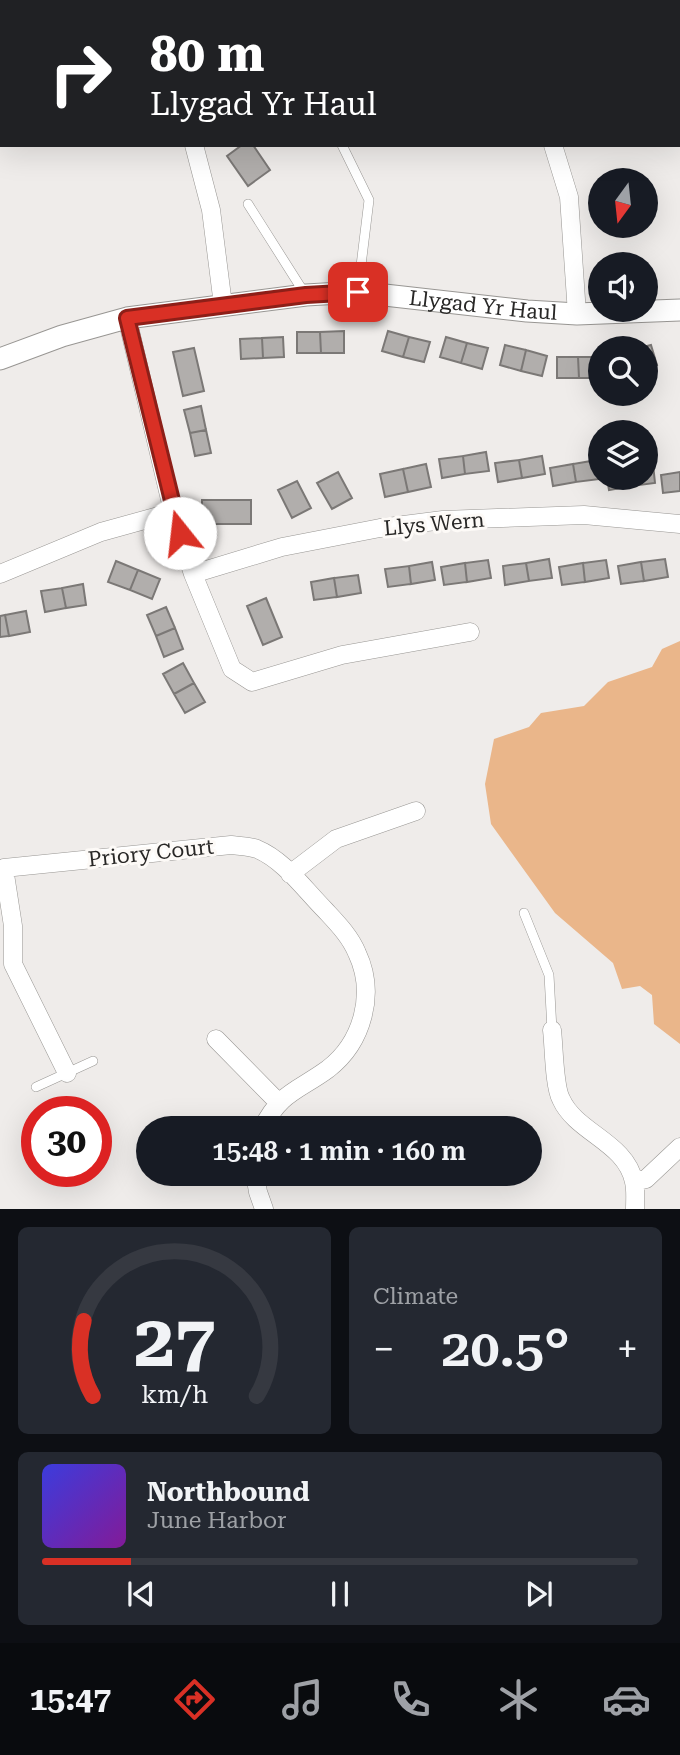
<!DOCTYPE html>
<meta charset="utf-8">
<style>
body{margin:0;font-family:"Roboto Serif",serif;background:#242831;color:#f1f3f6;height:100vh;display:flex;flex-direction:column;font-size:26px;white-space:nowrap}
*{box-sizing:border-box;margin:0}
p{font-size:23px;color:#9ea1a6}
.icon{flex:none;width:38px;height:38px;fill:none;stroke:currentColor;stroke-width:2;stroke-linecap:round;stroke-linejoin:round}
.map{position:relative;height:1209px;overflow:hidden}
.drawer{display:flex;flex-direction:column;gap:18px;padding:18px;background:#0d0f14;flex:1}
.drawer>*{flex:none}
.guide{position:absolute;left:0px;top:0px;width:681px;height:147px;box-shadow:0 7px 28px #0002;background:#202124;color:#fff;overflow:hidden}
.needle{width:46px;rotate:195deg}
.fabs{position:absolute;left:588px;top:168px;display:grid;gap:14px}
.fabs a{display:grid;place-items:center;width:70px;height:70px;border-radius:50%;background:#171b24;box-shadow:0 7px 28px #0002;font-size:35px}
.speed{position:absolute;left:21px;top:1096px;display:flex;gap:14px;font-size:35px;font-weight:700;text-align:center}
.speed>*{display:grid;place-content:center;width:91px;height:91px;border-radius:50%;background:#171b24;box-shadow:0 7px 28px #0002;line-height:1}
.speed .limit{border:10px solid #d22;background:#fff;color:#111}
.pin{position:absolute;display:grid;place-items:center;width:60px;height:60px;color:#fff;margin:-30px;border-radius:14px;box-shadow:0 4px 10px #0006}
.me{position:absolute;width:77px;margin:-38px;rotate:344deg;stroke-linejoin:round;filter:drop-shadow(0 0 5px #0008)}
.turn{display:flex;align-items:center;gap:24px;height:147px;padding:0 35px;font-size:32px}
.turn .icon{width:91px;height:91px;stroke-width:2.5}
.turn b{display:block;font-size:49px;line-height:60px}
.big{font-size:52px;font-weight:600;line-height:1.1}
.drawer .tile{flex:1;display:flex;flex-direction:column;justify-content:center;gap:10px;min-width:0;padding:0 24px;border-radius:10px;background:#242831}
.drawer .dial{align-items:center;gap:0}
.dial svg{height:182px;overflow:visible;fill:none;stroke:#363941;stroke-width:7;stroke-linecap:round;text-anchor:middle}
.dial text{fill:#f1f3f6;stroke:none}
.song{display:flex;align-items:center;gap:21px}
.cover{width:84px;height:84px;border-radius:10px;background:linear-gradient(135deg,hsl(240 70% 55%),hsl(290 70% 35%))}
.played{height:7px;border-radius:4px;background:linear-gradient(90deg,#d93025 15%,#363941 15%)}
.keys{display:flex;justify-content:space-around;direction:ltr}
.heat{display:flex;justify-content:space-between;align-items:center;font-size:38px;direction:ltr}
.drawer .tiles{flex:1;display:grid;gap:18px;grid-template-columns:1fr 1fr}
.tile:last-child{grid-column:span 2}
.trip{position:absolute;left:136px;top:1116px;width:406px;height:70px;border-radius:35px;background:#171b24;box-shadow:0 7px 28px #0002;font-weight:600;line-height:70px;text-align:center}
.tabs{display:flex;height:112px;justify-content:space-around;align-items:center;background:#090b0e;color:#9ea1a6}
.tabs .icon{width:49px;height:49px}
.tabs .active{color:#d93025}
.tabs b{font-size:32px;color:#f1f3f6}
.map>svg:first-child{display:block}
.green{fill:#eab68a}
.building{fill:#b1aeac;stroke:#7b7876;stroke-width:2}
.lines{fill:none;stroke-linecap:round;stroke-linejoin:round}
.service-casing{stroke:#989693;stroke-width:10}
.minor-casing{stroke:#989693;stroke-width:19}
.tertiary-casing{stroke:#989693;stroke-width:23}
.service{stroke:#fff;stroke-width:9}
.minor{stroke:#fff;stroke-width:18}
.tertiary{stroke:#fff;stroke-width:21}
.route-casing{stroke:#8d1f18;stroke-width:18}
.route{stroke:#d93025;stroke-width:12}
.labels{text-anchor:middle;stroke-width:6;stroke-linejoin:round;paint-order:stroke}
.street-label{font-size:21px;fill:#282726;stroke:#fdfaf7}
</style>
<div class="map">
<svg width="680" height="1209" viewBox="0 0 680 1209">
<rect width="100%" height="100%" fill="#efecea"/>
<path class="green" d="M680 641V1044L654 1024 652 995 640 986 622 989 613 963 555 913 491 824 485 784 494 739 529 727 541 713 584 706 608 682 652 667 662 649Z"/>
<path class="building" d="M242 145H253L270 170 248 186 227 156Z
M344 331V353H321L320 332Z
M388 331 409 337 403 357 382 351Z
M297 332H320L321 353H297Z
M283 337 284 357 263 358 262 338Z
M409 337 430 342 424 362 403 357Z
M446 337 467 343 461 363 440 357Z
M262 338 263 358 241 359 240 339Z
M467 343 488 348 482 369 461 363Z
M505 345 526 350 521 371 500 365Z
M651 345 657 365 646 368V348H639Z
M194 348 204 391 183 396 173 352Z
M526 350 547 356 542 376 521 371Z
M557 357H578L579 378H557Z
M578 357H600V378H579Z
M201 406 206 430 190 433 184 410Z
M206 430 211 453 195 456 190 433Z
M486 452 489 471 465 474 463 456Z
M463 456 465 474 442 478 439 459Z
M542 456 545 474 522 478 519 460Z
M519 460 522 478 498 482 495 463Z
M597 460 600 479 576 482 573 464Z
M426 464 431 487 408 492 403 469Z
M573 464 576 482 553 486 550 468Z
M653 464 655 483 632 486 631 478H646V465Z
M403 469 408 492 385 497 380 474Z
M338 472 352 498 332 509 317 483Z
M680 472V491L663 493 661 475Z
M607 478H631L632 486 609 490Z
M297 481 311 508 292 518 278 490Z
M202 500H251V524H202Z
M549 559 552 578 529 581 526 563Z
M665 559 668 577 644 581 641 562Z
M488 560 491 578 467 582 465 563Z
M606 560 609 578 585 582 583 563Z
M116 561 138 570 130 590 108 582Z
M432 562 435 580 411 584 409 566Z
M641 562 644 581 621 584 618 566Z
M465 563 467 582 444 585 441 567Z
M526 563 529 581 505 585 503 566Z
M583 563 585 582 562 585 559 567Z
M409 566 411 584 388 587 385 569Z
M138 570 160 579 152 599 130 590Z
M358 575 361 593 337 597 334 578Z
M334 578 337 597 314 600 311 582Z
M83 584 86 605 66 608 62 588Z
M62 588 66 608 45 612 41 591Z
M266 598 282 637 263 645 247 606Z
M166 607 175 628 156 636 147 615Z
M26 611 30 632 9 636 5 615Z
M5 615 9 636 0 637V616Z
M175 628 183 649 164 657 156 636Z
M183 663 194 683 174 694 163 674Z
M194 683 205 702 185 713 174 694Z"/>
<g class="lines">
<defs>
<path id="service" d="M342 145 369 200 358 290
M248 204 305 294
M524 913 549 975 552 1030
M36 1087 93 1061"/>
<path id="minor" d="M123 0V2
M445 0 447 2
M0 128 2 127
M194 145 211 210 223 305
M553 145 569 197 577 314
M127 318 173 512 193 574 232 669 252 682 342 655 470 632
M0 574 101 532 173 512
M193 574 282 547 380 528 443 520 584 515 680 524
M4 868 231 845C239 846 249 846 257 849 284 860 305 890 325 910 337 923 350 936 357 953 376 993 363 1042 328 1069 298 1091 280 1092 262 1129
M0 870 4 868 13 926V964L67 1073
M290 874 336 839 416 811
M552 1030C554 1046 554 1086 561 1099 576 1133 626 1142 634 1182 636 1190 635 1201 635 1209
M216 1039 278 1102
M255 1174 258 1192 264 1209
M634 1182 646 1179 680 1147"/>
<g id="tertiary">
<path id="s1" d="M0 359 62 336 127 318 306 295 358 292 527 311 577 314 680 310"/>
</g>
</defs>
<use href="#service" class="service-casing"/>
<use href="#minor" class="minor-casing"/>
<use href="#tertiary" class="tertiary-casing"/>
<use href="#service" class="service"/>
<use href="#minor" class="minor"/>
<use href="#tertiary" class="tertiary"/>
</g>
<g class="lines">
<defs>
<path id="route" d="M180 533 127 318 306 295 358 292"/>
</defs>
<use href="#route" class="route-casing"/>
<use href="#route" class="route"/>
</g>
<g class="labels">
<g class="street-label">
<text dy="7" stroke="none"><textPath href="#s1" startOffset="492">Llygad Yr Haul</textPath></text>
<text transform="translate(434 524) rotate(-5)" y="7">Llys Wern</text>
<text transform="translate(151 853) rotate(-6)" y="7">Priory Court</text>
</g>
</g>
</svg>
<div class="fabs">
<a><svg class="needle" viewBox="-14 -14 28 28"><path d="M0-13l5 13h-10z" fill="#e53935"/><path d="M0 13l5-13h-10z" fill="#9ea1a6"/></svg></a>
<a><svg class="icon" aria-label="sound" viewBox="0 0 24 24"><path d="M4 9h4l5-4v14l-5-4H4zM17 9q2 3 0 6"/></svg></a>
<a><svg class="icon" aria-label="search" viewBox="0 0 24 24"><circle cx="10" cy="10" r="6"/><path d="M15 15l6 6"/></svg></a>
<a><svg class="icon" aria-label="layers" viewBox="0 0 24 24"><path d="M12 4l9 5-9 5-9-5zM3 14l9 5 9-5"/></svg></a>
</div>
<div class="speed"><div class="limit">30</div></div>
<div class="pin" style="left:358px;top:292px;background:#d93025"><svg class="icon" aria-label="arrive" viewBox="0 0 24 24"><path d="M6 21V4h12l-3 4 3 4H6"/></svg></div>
<svg class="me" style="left:180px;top:533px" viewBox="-20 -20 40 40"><circle r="19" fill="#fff"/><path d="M0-13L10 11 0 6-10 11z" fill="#d93025"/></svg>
<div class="trip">15:48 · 1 min · 160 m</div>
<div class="guide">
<div class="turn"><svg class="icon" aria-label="right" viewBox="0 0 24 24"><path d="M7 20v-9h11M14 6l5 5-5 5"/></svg><div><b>80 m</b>Llygad Yr Haul</div></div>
</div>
</div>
<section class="drawer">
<div class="tiles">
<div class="tile dial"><svg viewBox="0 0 100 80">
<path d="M14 69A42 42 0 1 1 86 69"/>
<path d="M14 69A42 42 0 0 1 10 36" stroke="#d93025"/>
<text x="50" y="56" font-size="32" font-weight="700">27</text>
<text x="50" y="72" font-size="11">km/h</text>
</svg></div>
<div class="tile"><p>Climate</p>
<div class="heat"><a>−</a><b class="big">20.5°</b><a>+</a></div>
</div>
<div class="tile">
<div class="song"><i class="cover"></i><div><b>Northbound</b><p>June Harbor</p></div></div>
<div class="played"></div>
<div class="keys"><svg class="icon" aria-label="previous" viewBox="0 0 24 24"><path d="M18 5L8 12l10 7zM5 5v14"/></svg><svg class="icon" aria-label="pause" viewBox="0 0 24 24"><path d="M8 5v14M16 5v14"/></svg><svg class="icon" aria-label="next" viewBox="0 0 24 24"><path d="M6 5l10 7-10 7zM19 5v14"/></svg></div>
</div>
</div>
</section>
<nav class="tabs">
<b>15:47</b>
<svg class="icon active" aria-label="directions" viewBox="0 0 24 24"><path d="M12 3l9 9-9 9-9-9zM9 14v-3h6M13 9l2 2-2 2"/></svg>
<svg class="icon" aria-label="music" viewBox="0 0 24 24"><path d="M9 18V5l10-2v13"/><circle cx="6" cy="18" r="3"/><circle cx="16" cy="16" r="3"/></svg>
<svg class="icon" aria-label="phone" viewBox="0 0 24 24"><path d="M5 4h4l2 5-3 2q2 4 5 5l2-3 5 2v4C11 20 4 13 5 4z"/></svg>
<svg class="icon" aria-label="climate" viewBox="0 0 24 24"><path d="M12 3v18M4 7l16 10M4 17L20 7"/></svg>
<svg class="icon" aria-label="car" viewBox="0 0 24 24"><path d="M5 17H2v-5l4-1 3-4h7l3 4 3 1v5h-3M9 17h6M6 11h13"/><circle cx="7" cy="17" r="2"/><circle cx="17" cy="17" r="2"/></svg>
</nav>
